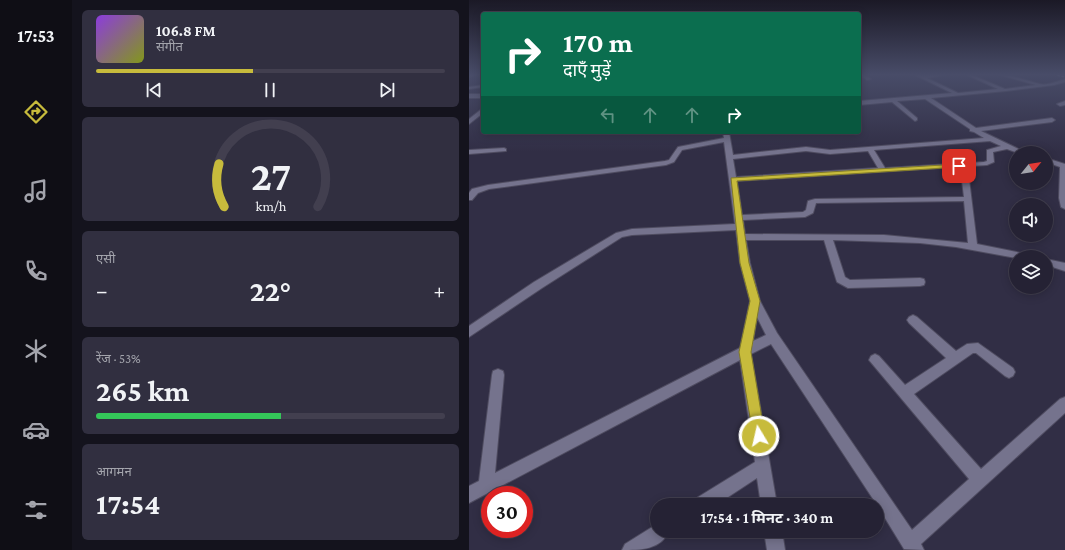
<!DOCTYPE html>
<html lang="hi">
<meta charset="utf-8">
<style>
body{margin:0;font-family:"Crimson Pro","Noto Sans Devanagari",serif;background:#312f40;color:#f1f3f6;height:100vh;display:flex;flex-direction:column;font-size:15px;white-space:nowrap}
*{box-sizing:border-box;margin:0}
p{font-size:13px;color:#a3a4ac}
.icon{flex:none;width:22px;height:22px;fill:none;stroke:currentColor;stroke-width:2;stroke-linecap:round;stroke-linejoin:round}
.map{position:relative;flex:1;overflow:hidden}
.drawer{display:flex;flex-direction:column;gap:10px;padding:10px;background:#14131d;width:397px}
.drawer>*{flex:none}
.hud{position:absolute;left:12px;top:12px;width:380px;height:122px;border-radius:4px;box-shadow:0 2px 10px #0003,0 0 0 1px #423f4f;background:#0b6e4f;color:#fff;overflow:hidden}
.needle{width:26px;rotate:60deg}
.fabs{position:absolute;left:540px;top:146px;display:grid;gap:8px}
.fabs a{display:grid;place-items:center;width:44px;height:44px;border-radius:50%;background:#252234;box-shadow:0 2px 10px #0003,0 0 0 1px #423f4f;font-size:20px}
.speed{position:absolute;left:12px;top:486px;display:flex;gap:8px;font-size:20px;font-weight:700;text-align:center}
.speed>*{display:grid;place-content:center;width:52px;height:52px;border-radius:50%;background:#252234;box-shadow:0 2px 10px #0003,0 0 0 1px #423f4f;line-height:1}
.speed .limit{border:6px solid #d22;background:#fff;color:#111}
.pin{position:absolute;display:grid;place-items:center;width:34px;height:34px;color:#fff;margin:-17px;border-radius:8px;box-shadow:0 2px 6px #0006}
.me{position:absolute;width:44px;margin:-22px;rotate:351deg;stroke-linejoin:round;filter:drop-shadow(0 0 3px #0008)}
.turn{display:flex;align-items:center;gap:14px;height:84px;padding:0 16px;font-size:18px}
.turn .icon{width:52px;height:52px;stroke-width:2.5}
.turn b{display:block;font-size:28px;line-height:34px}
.lanes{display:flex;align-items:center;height:38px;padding:0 16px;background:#0003;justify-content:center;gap:20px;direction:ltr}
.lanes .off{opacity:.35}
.big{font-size:30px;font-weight:700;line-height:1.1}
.drawer .card{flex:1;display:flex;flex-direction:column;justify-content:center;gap:6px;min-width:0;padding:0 14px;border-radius:6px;background:#312f40}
.drawer .dial{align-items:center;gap:0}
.dial svg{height:104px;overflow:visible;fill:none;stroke:#423f4f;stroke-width:7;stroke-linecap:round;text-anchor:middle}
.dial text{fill:#f1f3f6;stroke:none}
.song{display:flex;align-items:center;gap:12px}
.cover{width:48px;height:48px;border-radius:6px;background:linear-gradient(135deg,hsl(270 70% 55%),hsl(70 70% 35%))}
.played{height:4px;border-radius:2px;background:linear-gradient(90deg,#c7bb3c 45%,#423f4f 45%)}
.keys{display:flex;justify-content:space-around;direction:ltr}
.heat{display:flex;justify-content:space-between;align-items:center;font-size:22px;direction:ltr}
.charge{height:6px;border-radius:3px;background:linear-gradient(90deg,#34c759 53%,#423f4f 0)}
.trip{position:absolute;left:181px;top:498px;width:234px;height:40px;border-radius:20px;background:#252234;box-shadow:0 2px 10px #0003,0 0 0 1px #423f4f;font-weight:700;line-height:40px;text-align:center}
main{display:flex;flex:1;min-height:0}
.tabs{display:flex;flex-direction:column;width:72px;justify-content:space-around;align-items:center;background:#0f0e15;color:#a3a4ac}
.tabs .icon{width:28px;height:28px}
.tabs .selected{color:#c7bb3c}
.tabs b{font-size:18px;color:#f1f3f6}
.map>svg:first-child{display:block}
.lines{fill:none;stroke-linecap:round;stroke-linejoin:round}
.minor-casing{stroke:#4f4c60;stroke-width:2}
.minor{fill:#75738d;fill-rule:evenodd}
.rail{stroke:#c7c5d6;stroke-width:1.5;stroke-dasharray:3 1.5;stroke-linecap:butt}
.route{fill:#c7bb3c;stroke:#817a27}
</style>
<main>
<nav class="tabs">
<b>17:53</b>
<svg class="icon selected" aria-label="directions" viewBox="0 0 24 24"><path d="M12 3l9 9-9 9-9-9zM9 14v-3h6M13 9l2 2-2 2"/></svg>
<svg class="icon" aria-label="music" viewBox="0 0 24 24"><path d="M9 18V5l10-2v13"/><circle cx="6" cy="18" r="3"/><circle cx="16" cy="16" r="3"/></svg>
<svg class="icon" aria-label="phone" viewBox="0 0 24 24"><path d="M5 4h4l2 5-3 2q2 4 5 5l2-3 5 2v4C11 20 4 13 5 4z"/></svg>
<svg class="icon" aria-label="climate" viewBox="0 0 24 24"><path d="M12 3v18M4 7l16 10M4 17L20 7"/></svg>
<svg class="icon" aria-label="car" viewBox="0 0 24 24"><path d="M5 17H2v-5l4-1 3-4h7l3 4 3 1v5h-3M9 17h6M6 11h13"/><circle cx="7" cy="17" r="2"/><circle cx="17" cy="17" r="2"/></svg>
<svg class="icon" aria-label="filters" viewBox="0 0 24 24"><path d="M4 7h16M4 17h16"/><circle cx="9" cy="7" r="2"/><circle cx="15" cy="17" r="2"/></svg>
</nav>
<section class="drawer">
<div class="card">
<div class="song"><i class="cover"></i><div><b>106.8 FM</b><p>संगीत</p></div></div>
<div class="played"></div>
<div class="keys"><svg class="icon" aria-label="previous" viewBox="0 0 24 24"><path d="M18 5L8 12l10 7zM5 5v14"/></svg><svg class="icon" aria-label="pause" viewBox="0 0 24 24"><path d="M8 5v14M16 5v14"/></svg><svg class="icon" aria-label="next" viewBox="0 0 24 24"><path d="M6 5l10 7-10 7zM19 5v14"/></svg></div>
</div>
<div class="card dial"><svg viewBox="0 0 100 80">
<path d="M14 69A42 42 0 1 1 86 69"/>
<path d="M14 69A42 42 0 0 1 10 36" stroke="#c7bb3c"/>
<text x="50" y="56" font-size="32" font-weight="700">27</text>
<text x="50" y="72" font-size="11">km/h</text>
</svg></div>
<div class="card"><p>एसी</p>
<div class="heat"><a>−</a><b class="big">22°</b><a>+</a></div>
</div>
<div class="card"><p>रेंज · 53%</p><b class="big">265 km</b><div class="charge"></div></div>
<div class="card"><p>आगमन</p><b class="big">17:54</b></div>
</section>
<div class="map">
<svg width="596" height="550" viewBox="0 0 596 550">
<rect width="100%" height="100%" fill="#312e45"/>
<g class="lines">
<defs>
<path id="minor" d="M0 75H7L0 77Z
M391 75H396L402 79 398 80Z
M446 75H476L458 78 489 93 529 89 498 75H503L536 89 567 85 531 75C545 75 559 81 571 84 578 86 589 81 596 79V82L585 85 537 91 462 98 507 128 583 118 586 120 583 122 512 131 558 153H549L538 149 524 152 525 162 518 165 268 181 273 215 334 212 337 210 339 201 346 199 495 197 493 181 494 179H500L508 244 557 254 562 257 547 258 487 247 451 243 364 240 376 277 381 280 451 278 455 279 456 282 455 285 451 286 379 288 368 282 367 279 355 240H277L281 263 291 301 308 333 443 530 500 479 400 360 402 356 406 354 410 356 436 385 477 358 440 323 438 320 440 317 444 315 448 317 487 351 498 344 509 343 544 368 546 372 544 376 540 378 536 376 507 353H504L445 394 512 469 591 399 596 397V413L452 544 455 550 435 549 408 505 302 344 282 354 308 505H292L288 478 247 505H224L226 499 286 462 271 360 0 503V486L10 481 23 375 24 371 29 369 34 371 35 375 26 473 271 348 281 301 271 263 267 230 163 235 153 237 73 288 0 337V326L65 282 147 233 163 229 266 224 255 142 213 150 205 162 197 165 20 189 9 193 3 200H0V193L3 189 19 185 196 161 200 160 209 147 255 138 254 132H260L264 155 337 147 361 150 515 138 505 132 501 131V129L456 99 428 101 448 118V120L446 121 423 102 390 105V101L483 93ZM521 141 532 146 518 150V161L515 162 416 168 405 150ZM337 151 361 154 399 151 409 168 267 177 264 159ZM495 201 499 243 415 235 276 234 274 220 336 217 344 213 347 203ZM288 317 297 335 284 341Z
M14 85V87L0 89V87Z
M0 94H14V98H0Z
M596 101V105L591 106 588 104Z
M14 108V113L0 124V119Z
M35 148 37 149V151L0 154V150Z
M577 158 596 164V209L592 207 590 198 591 167 577 162Z
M577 259 596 263V271L577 265Z
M188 524V531H200C192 550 171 550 153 550L156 544Z
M295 531H313L316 550H298Z"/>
</defs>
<use href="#minor" class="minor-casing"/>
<use href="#minor" class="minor"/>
<path class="rail" d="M588 75 596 77"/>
</g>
<linearGradient id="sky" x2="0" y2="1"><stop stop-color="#1b1926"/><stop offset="0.49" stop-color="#484c68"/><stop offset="1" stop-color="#484c68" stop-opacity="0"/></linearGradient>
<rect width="596" height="152" fill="url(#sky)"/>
<path class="route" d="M490 164H492V167L268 181 280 263 291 301 282 352 296 436 294 441 290 443 285 441 270 352 281 301 271 263 262 178Z"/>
</svg>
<div class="fabs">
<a><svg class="needle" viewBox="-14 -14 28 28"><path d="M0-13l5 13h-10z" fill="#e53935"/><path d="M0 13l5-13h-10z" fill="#a3a4ac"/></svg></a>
<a><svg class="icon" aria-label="sound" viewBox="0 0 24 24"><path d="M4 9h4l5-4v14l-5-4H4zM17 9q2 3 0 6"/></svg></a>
<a><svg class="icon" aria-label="layers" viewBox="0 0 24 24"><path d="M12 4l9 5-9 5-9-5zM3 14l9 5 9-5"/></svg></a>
</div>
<div class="speed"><div class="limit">30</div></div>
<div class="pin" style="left:490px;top:166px;background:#d93025"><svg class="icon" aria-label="arrive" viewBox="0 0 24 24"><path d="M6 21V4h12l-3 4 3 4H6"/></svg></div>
<svg class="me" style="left:290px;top:436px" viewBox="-20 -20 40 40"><circle r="17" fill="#c7bb3c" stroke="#fff" stroke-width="3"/><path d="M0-11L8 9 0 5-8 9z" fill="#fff"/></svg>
<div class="trip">17:54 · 1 मिनट · 340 m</div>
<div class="hud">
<div class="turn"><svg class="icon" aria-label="right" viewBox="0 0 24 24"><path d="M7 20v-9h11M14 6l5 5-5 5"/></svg><div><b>170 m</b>दाएँ मुड़ें</div></div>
<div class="lanes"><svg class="icon off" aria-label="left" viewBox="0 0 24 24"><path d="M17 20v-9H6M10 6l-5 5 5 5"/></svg><svg class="icon off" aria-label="ahead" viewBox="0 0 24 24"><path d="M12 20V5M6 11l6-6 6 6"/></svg><svg class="icon off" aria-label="ahead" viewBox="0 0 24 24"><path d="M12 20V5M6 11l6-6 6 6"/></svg><svg class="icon" aria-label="right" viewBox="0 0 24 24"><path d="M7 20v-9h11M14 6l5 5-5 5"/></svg></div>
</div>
</div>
</main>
